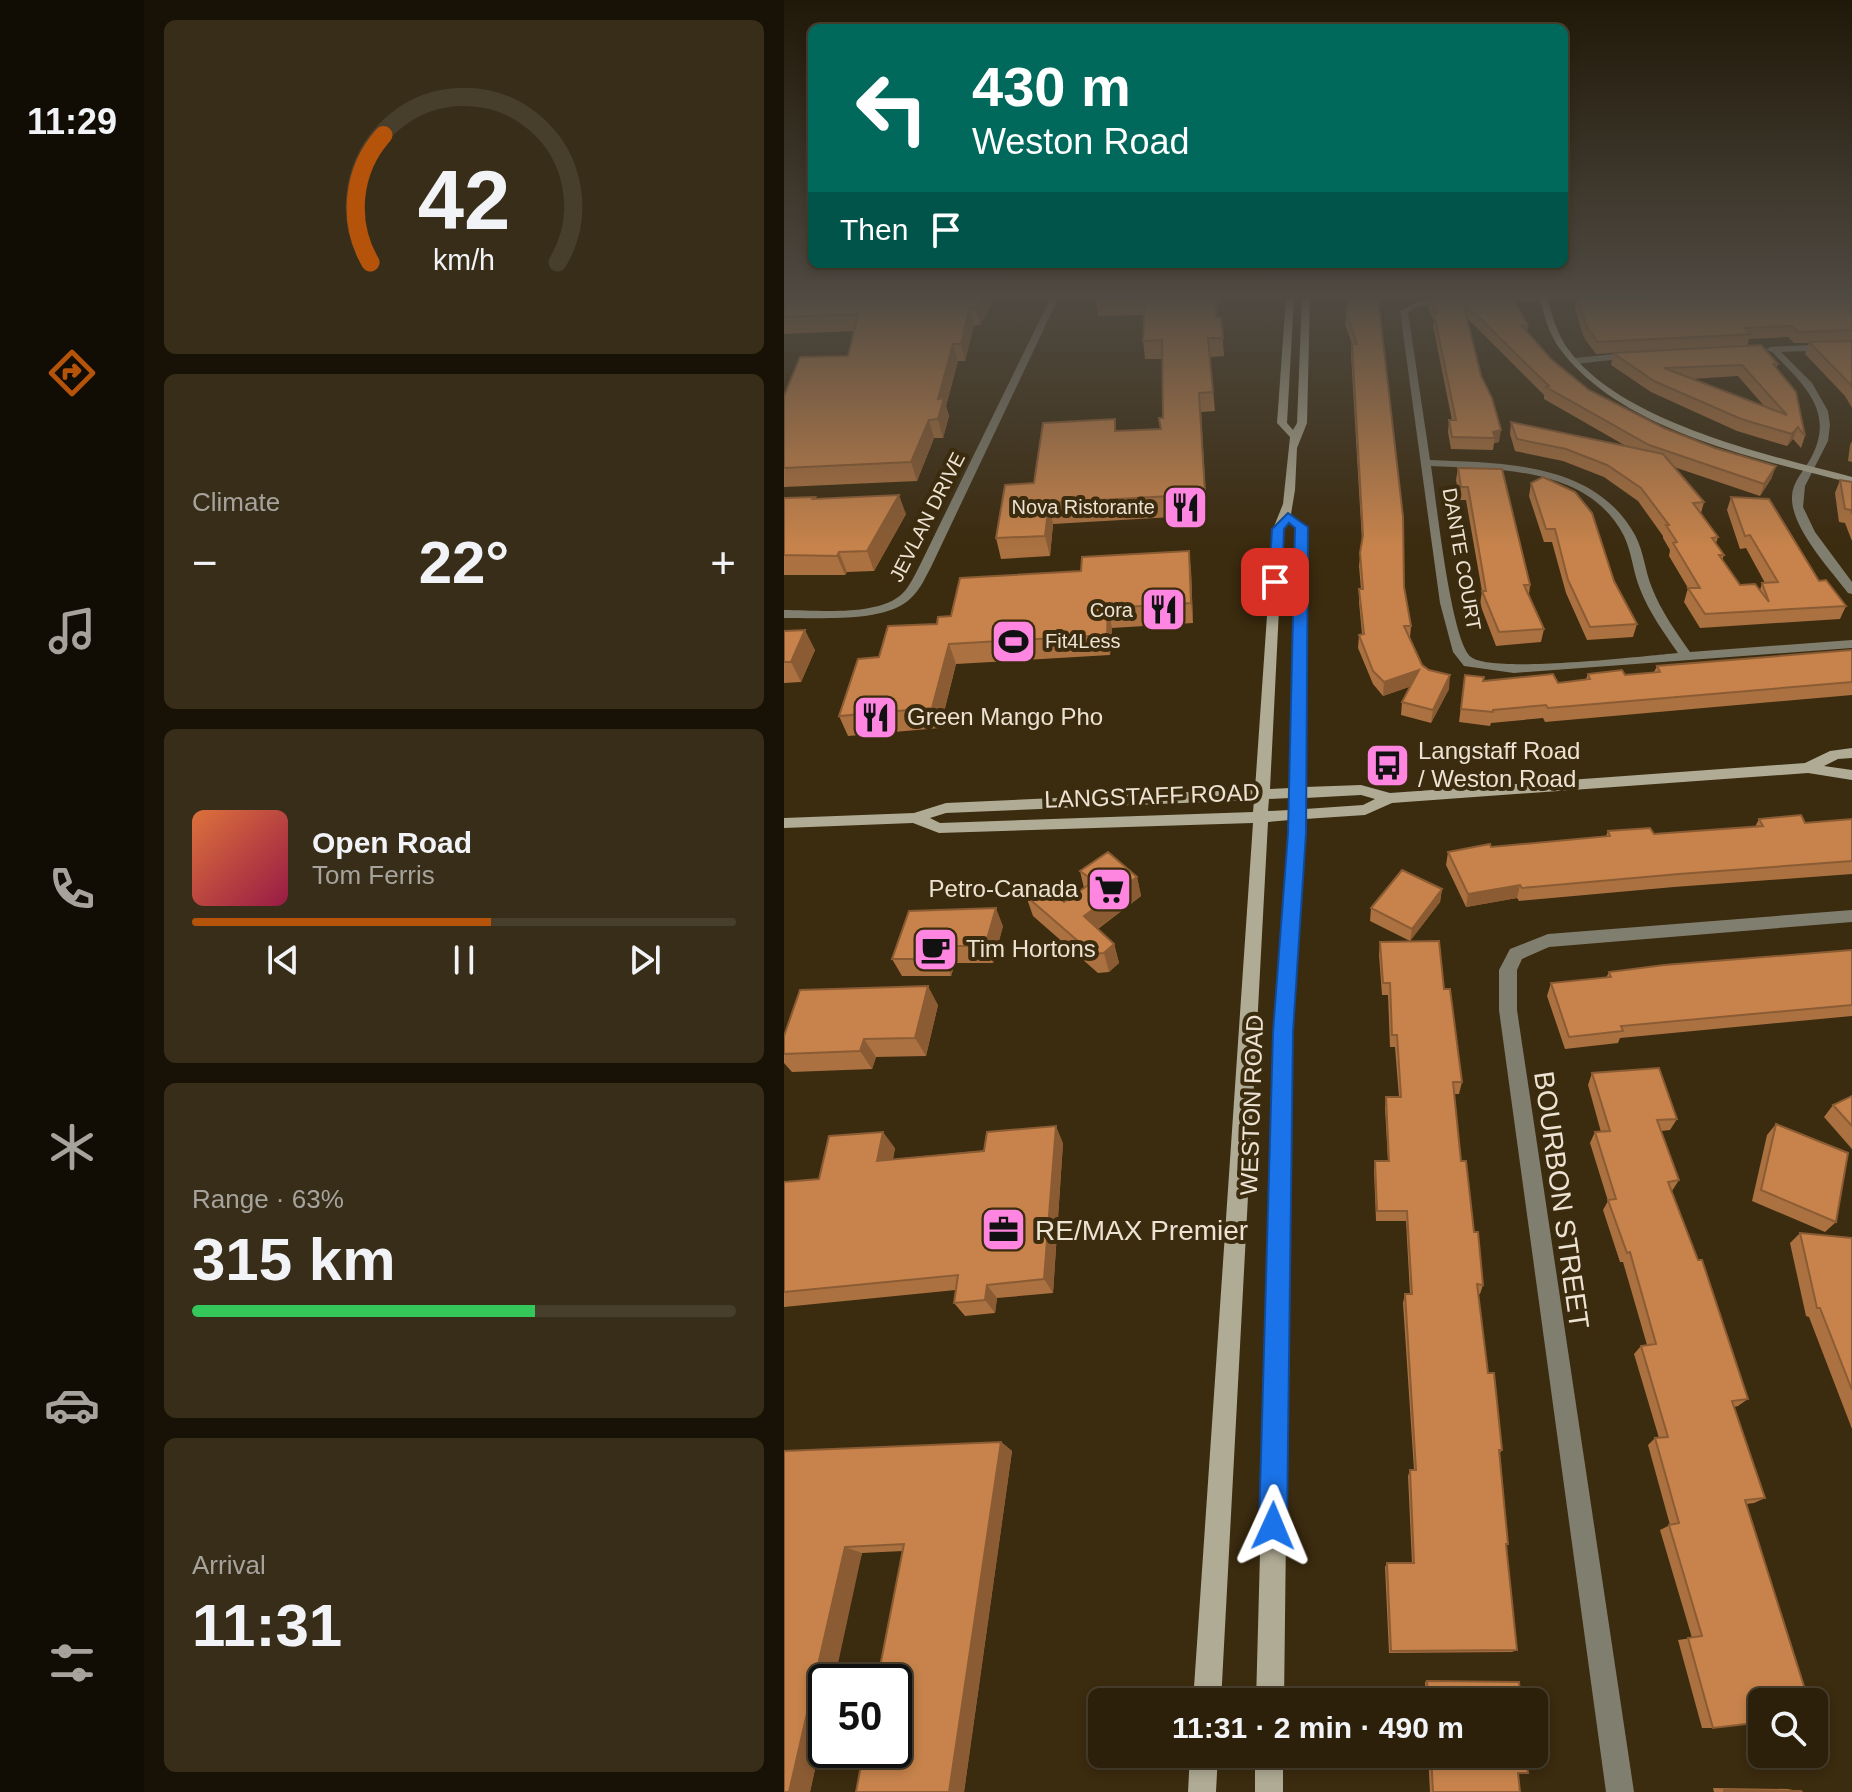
<!DOCTYPE html>
<meta charset="utf-8">
<style>
body{margin:0;font-family:Arial,sans-serif;background:#382d19;color:#f1f3f6;height:100vh;display:flex;flex-direction:column;font-size:30px;white-space:nowrap}
*{box-sizing:border-box;margin:0}
p{font-size:26px;color:#a6a39d}
.icon{flex:none;width:44px;height:44px;fill:none;stroke:currentColor;stroke-width:2;stroke-linecap:round;stroke-linejoin:round}
.map{position:relative;flex:1;overflow:hidden}
.panel{display:flex;flex-direction:column;gap:20px;padding:20px;background:#181206;width:640px}
.panel>*{flex:none}
.top-card{position:absolute;left:24px;top:24px;width:760px;height:244px;border-radius:12px;box-shadow:0 4px 12px #0003,0 0 0 2px #483e2c;background:#00695c;color:#fff;overflow:hidden}
.tools{position:absolute;left:964px;top:1688px;display:grid;gap:16px}
.tools a{display:grid;place-items:center;width:80px;height:80px;border-radius:12px;background:#2c200b;box-shadow:0 4px 12px #0003,0 0 0 2px #483e2c;font-size:40px}
.speed{position:absolute;left:24px;top:1664px;display:flex;gap:16px;font-size:40px;font-weight:700;text-align:center}
.speed>*{display:grid;place-content:center;width:104px;height:104px;border-radius:50%;background:#2c200b;box-shadow:0 4px 12px #0003,0 0 0 2px #483e2c;line-height:1}
.speed .limit{border:4px solid #111;border-radius:12px;background:#fff;color:#111}
.pin{position:absolute;display:grid;place-items:center;width:68px;height:68px;color:#fff;margin:-34px;border-radius:16px;box-shadow:0 4px 12px #0006}
.me{position:absolute;width:88px;margin:-44px;rotate:1deg;stroke-linejoin:round;filter:drop-shadow(0 0 6px #0008)}
.turn{display:flex;align-items:center;gap:28px;height:168px;padding:0 32px;font-size:36px}
.turn .icon{width:104px;height:104px;stroke-width:2.5}
.turn b{display:block;font-size:56px;line-height:68px}
.then{display:flex;align-items:center;height:76px;padding:0 32px;background:#0003;gap:16px;font-size:30px}
.big{font-size:60px;font-weight:800;line-height:1.1}
.panel .tile{flex:1;display:flex;flex-direction:column;justify-content:center;gap:12px;min-width:0;padding:0 28px;border-radius:12px;background:#382d19}
.panel .dial{align-items:center;gap:0}
.dial svg{height:208px;overflow:visible;fill:none;stroke:#483e2c;stroke-width:7;stroke-linecap:round;text-anchor:middle}
.dial text{fill:#f1f3f6;stroke:none}
.song{display:flex;align-items:center;gap:24px}
.cover{width:96px;height:96px;border-radius:12px;background:linear-gradient(135deg,hsl(20 70% 55%),hsl(340 70% 35%))}
.played{height:8px;border-radius:4px;background:linear-gradient(90deg,#b45309 55%,#483e2c 55%)}
.keys{display:flex;justify-content:space-around;direction:ltr}
.heat{display:flex;justify-content:space-between;align-items:center;font-size:44px;direction:ltr}
.charge{height:12px;border-radius:6px;background:linear-gradient(90deg,#34c759 63%,#483e2c 0)}
.trip{position:absolute;left:304px;top:1688px;width:460px;height:80px;border-radius:12px;background:#2c200b;box-shadow:0 4px 12px #0003,0 0 0 2px #483e2c;font-weight:800;line-height:80px;text-align:center}
main{display:flex;flex:1;min-height:0}
.menu{display:flex;flex-direction:column;width:144px;justify-content:space-around;align-items:center;background:#120d04;color:#a6a39d}
.menu .icon{width:56px;height:56px}
.menu .active{color:#b45309}
.menu b{font-size:36px;color:#f1f3f6}
.map>svg:first-child{display:block}
.lines{fill:none;stroke-linecap:round;stroke-linejoin:round}
.street{fill:#807e6f;fill-rule:evenodd}
.secondary{fill:#afab94;fill-rule:evenodd}
.wall{fill:#ab7140;fill-rule:evenodd}
.shaded-wall{fill:#8b5c34}
.building{fill:#c7834b;stroke:#8b5c34;stroke-width:2;fill-rule:evenodd}
.route{fill:#1a73e8;stroke:#114b97;stroke-width:2}
.labels{text-anchor:middle;stroke-width:8;stroke-linejoin:round;paint-order:stroke}
.far-poi-label{font-size:20px;fill:#ede3d3;stroke:#3b2b0f;text-anchor:end}
.far-street-label{font-size:20px;fill:#ede3d3;stroke:#3b2b0f}
.poi-label{font-size:24px;fill:#ede3d3;stroke:#3b2b0f;text-anchor:start}
.street-label{font-size:24px;fill:#ede3d3;stroke:#3b2b0f}
.near-street-label{font-size:28px;fill:#ede3d3;stroke:#3b2b0f}
.near-poi-label{font-size:28px;fill:#ede3d3;stroke:#3b2b0f;text-anchor:start}
</style>
<main>
<nav class="menu">
<b>11:29</b>
<svg class="icon active" aria-label="directions" viewBox="0 0 24 24"><path d="M12 3l9 9-9 9-9-9zM9 14v-3h6M13 9l2 2-2 2"/></svg>
<svg class="icon" aria-label="music" viewBox="0 0 24 24"><path d="M9 18V5l10-2v13"/><circle cx="6" cy="18" r="3"/><circle cx="16" cy="16" r="3"/></svg>
<svg class="icon" aria-label="phone" viewBox="0 0 24 24"><path d="M5 4h4l2 5-3 2q2 4 5 5l2-3 5 2v4C11 20 4 13 5 4z"/></svg>
<svg class="icon" aria-label="climate" viewBox="0 0 24 24"><path d="M12 3v18M4 7l16 10M4 17L20 7"/></svg>
<svg class="icon" aria-label="car" viewBox="0 0 24 24"><path d="M5 17H2v-5l4-1 3-4h7l3 4 3 1v5h-3M9 17h6M6 11h13"/><circle cx="7" cy="17" r="2"/><circle cx="17" cy="17" r="2"/></svg>
<svg class="icon" aria-label="filters" viewBox="0 0 24 24"><path d="M4 7h16M4 17h16"/><circle cx="9" cy="7" r="2"/><circle cx="15" cy="17" r="2"/></svg>
</nav>
<section class="panel">
<div class="tile dial"><svg viewBox="0 0 100 80">
<path d="M14 69A42 42 0 1 1 86 69"/>
<path d="M14 69A42 42 0 0 1 19 20" stroke="#b45309"/>
<text x="50" y="56" font-size="32" font-weight="700">42</text>
<text x="50" y="72" font-size="11">km/h</text>
</svg></div>
<div class="tile"><p>Climate</p>
<div class="heat"><a>−</a><b class="big">22°</b><a>+</a></div>
</div>
<div class="tile">
<div class="song"><i class="cover"></i><div><b>Open Road</b><p>Tom Ferris</p></div></div>
<div class="played"></div>
<div class="keys"><svg class="icon" aria-label="previous" viewBox="0 0 24 24"><path d="M18 5L8 12l10 7zM5 5v14"/></svg><svg class="icon" aria-label="pause" viewBox="0 0 24 24"><path d="M8 5v14M16 5v14"/></svg><svg class="icon" aria-label="next" viewBox="0 0 24 24"><path d="M6 5l10 7-10 7zM19 5v14"/></svg></div>
</div>
<div class="tile"><p>Range · 63%</p><b class="big">315 km</b><div class="charge"></div></div>
<div class="tile"><p>Arrival</p><b class="big">11:31</b></div>
</section>
<div class="map">
<svg width="1068" height="1792" viewBox="0 0 1068 1792">
<rect width="100%" height="100%" fill="#3b2b0f"/>
<g class="lines">
<path class="street" d="M267 297H275L147 567C141 578 136 590 127 598 101 624 34 617 0 618V610C32 610 93 617 118 594 126 586 130 576 135 567Z
M707 297H863L710 301Z
M663 300 666 304 635 306 624 312 646 460C719 463 811 462 851 535 860 552 861 571 868 588 877 611 892 632 906 652L1068 640V648L730 673 680 666 669 652 656 603 616 311 633 302ZM647 466C714 469 805 467 840 536 848 553 849 572 856 589 865 612 880 633 894 653 859 656 708 674 687 657 667 642 652 498 647 466Z
M1068 343V349L997 352 1028 383 1044 411 1046 425 1044 441 1021 486 1019 507 1031 532 1068 582V594L1064 593C1046 569 1007 528 1008 497 1008 482 1020 471 1027 458 1052 411 1019 384 988 352L982 350 986 347Z
M851 352 855 355 854 357 791 364 787 361 791 358Z
M1068 910V922L765 947 738 959 733 970V1010L850 1792H822L715 1010V970L726 949 764 934Z"/>
<path class="secondary" d="M502 297H510L503 423 509 430 513 423 518 297H526L523 423 513 448 511 490 507 514 522 527 521 787 577 785 606 793 1021 763 1046 751 1068 748V758L1054 759 1040 766 1068 770V780L1024 773 608 803 581 815 521 819 508 1032 500 1702H472L490 1032 506 820 484 822 437 1702H409L469 823 155 833 129 823 0 828V818L130 813 162 803 471 789 489 529 499 504 506 437 493 423ZM504 521 512 528 506 788 486 789 499 529ZM577 795 591 799 579 805 521 809V798ZM506 798V810L484 811 485 799ZM470 800 469 812 156 823 146 818 162 813Z
M755 297H763C767 313 772 329 780 343 829 421 984 455 1068 477V483C974 459 837 431 776 349 765 334 760 315 755 297Z
M406 1754H434L432 1792H404Z
M471 1754H499V1792H471Z"/>
</g>
<path class="wall" d="M0 297H212L196 325H190L181 361H174L162 406 165 416 159 438H150L133 481 0 487V396L64 356 70 331 0 334Z
M311 297H434L433 317H437L440 356 426 357 431 411 417 412 423 515 269 524 266 556 217 559 212 538 250 483 333 431 376 429 375 418H379L378 359H361L359 341 360 315 314 316Z
M564 297 620 587 627 626 626 638 638 665 665 689 647 723 617 715 618 702 627 686 599 696 589 684 574 648 575 635 578 634 575 602V589H577L575 566 578 541 567 355 568 344 561 324Z
M638 297H728L744 325 743 331 767 359 805 390 880 428 931 448 992 466 987 479 976 496 890 467 920 502 917 513 934 537 932 543 940 555 938 560 956 585 976 590 978 583H981L962 548 956 549 943 510 947 497 1062 606 1056 619 916 628 900 602 904 588 885 556 886 550 879 538V536L854 501 820 477 779 461 731 451 726 434 727 422 842 446 760 399V395L683 318 715 442 710 443 709 450 667 449 664 432 665 420H668L649 326 650 321 644 309 645 299H639Z
M1068 297V408L1061 396 1021 354 1025 343H1010L1004 337 965 339 963 346 812 354 800 338 791 309 793 298Z
M829 353 994 364 992 368 1021 436 1017 448 1009 439 1003 446 953 431 867 392 827 365ZM954 376 981 407 907 379Z
M1068 441V462L1064 461 1066 445Z
M674 468 746 585 745 595 760 629 757 642 712 646 696 604 698 591 682 500H676L672 480Z
M1056 480 1068 482V541L1061 523 1055 522 1051 493Z
M747 483 830 581 853 624 849 637 803 640 782 593 768 542H760L745 496Z
M0 498 32 499 122 514 90 571 63 572 61 575H0Z
M407 571 409 623 328 628 326 655 172 664 156 728 64 736 55 716 95 657 167 616Z
M0 631 31 650 17 682 0 683Z
M1068 650V695L761 722 759 718 707 723 706 726 675 722 681 675 699 681 774 683 802 679 804 674 841 675 870 672 873 666Z
M975 819 1021 823 1068 819V874L890 887 735 901 733 898 682 907 662 865 664 852 822 836 824 831 870 834 971 827Z
M296 871 353 877 357 896 314 929 330 944 335 963 325 972 314 973 249 916 242 896 280 902 300 888Z
M658 889 656 902 626 941 586 921 587 908Z
M219 926 209 963H171L167 976H118L108 959Z
M596 942 660 989 678 1082 675 1094H670L677 1161 699 1285 696 1294H694L704 1373 718 1450 716 1453 724 1544 722 1547 733 1650 728 1652 605 1653 601 1567 603 1563H628L624 1476 626 1470H630L619 1303 621 1294H626L622 1221H592L590 1171 591 1161H604L601 1108 602 1097H615L611 1047H606L604 995H598L595 955Z
M1068 950V1016L836 1038 834 1043 781 1049 763 996 767 983 822 978 825 972Z
M154 1005 142 1056 92 1057 88 1069 8 1072 0 1063V1036Z
M808 1073 893 1119 886 1130 877 1131 895 1180 888 1191 964 1399 954 1406 950 1407 981 1498 970 1503 962 1504 929 1728H918L894 1640 908 1638 876 1530 886 1525 864 1445 871 1438H875L850 1354 857 1346 863 1345 839 1262H836L819 1210 824 1201 806 1143 811 1132H817L804 1085Z
M1068 1096V1149L1040 1117 1049 1105Z
M992 1124 1052 1222 1041 1232 968 1201 983 1135Z
M279 1143 269 1293 213 1298 211 1313 181 1316 170 1303 172 1290 0 1307V1182L35 1179 111 1148 109 1159Z
M1016 1233 1068 1238V1429L1025 1317 1022 1316 1006 1243Z
M217 1442 228 1451 180 1792H72L119 1551 78 1553 42 1682V1719L26 1792H0V1451Z
M643 1681 737 1702H642L641 1682Z
M644 1754H742L734 1773 736 1792H636H646Z
M929 1788 1004 1789 1018 1792H930Z"/>
<path class="shaded-wall" d="M198 297H212L196 325 192 308Z
M185 308 190 325 181 361 177 344Z
M169 344 174 361 162 406 165 416 159 438 154 419V399Z
M145 420 150 438 133 481 127 462Z
M1014 427 1009 439 1003 446 1008 434Z
M717 430 715 442 710 443 711 438 709 432Z
M992 466 987 479 976 496 980 484Z
M115 495 122 514 90 571 83 551Z
M265 503 269 524 266 556 261 536Z
M405 551 407 571 409 623 407 603Z
M55 552 63 572 61 575 53 556Z
M324 608 328 628 326 655 323 635Z
M21 630 31 650 17 682 7 662Z
M165 644 172 664 156 728 148 708Z
M635 670 634 684 599 696 600 682Z
M666 675 665 689 647 723 649 710Z
M353 877 357 896 305 935 300 916Z
M736 885 733 898 682 907 684 894Z
M658 889 656 902 626 941 628 929Z
M212 908 219 926 209 963 201 946Z
M330 944 335 963 325 972 320 953Z
M163 946 171 963 167 976 159 959Z
M144 986 154 1005 142 1056 131 1038Z
M80 1039 92 1057 88 1069 76 1051Z
M272 1126 279 1143 269 1293 260 1279Z
M99 1132 111 1148 105 1177 93 1161Z
M203 1285 213 1298 211 1313 201 1300Z
M217 1442 228 1451 180 1792H165Z
M61 1547 78 1553 50 1682H42V1719L26 1792H5Z"/>
<path class="building" d="M0 297H198L192 308H185L177 344H169L154 399 160 398 154 419 145 420 127 462 0 468V396L16 357 64 356 74 314 0 317Z
M361 297H432V317H437L439 338H424L429 392 415 393 421 494 265 503 261 536 212 538 221 485 250 483 259 423 331 419V431L377 429 375 418H379L378 340 359 341Z
M564 297H594L619 517 620 587 627 626H620L638 665 645 670 666 675 649 710 618 702 635 670 600 682 589 671 575 635 580 634 575 589H579L576 553 579 535 568 344H573L562 313Z
M656 297H728L744 325 738 326 767 359 805 390 880 428 931 448 992 466 980 484 865 445 762 387 765 386 679 302 697 376 708 398 717 430 709 432 711 438 668 437 665 420H672L650 314H653L645 298Z
M1068 297V330L1014 332 1008 326 961 328 967 334 814 342 803 327 793 298Z
M1068 341V387L1066 384 1025 342Z
M977 345 994 364H989L1012 392 1021 436 1014 427 1008 434 957 419 870 381 829 353ZM958 365 1003 415 880 368Z
M727 422 879 454 920 502 909 503 934 537 928 538 940 555H935L956 585 971 584 985 602 978 583 994 582 966 535 961 536 947 497 985 499 1035 581 1042 580 1062 606 921 614 904 588H916L889 543 893 542 882 525H885L857 488 823 465 782 449 733 439Z
M674 468 718 469 746 585H740L760 629 715 632 698 591H702L684 487H677Z
M759 477 791 492 808 513 830 581 853 624 806 627 784 580 771 529H762L747 483Z
M1056 480 1068 482V514L1067 510 1061 509Z
M115 495 83 551 55 552 53 556 0 555V498L31 497 29 499Z
M405 551 407 603 324 608 323 635 165 644 148 708 55 716 74 659 95 657 104 626 153 624 154 617 167 616 176 578 297 571 298 557Z
M21 630 7 662H0V631Z
M1068 650V682L764 708 762 705 709 710V712L677 709 681 675 700 677 699 681 769 674 774 683 806 679 804 674 838 670 841 675 876 672 873 666Z
M1017 815 1021 823 1068 819V861L895 874 738 888 736 885 684 894 664 852 706 844 707 847 826 836 824 831 866 828 870 834 979 826 975 819Z
M324 852 353 877 300 916 330 944 320 953 309 954 242 896 269 893 280 902 310 881 296 871Z
M618 870 658 889 628 929 587 908Z
M212 908 201 946H163L159 959H108L125 911Z
M655 941 660 989H666L678 1082H669L677 1161H682L690 1232H694L699 1285 693 1284 704 1373H710L718 1450H715L724 1544H722L733 1650 607 1651 603 1563H630L626 1470H632L621 1294H628L623 1211H593L591 1161H605L602 1097H617L613 1035H608L606 983H599L596 942Z
M1068 950V1005L837 1026 839 1031 785 1037 767 983 827 977 825 972 880 965Z
M144 986 131 1038 80 1039 76 1051 0 1054V1036L16 990Z
M875 1068 893 1119 873 1120 895 1180 884 1182 914 1260H918L964 1399 948 1401 981 1498 961 1500 1025 1702H978V1722L929 1728 904 1638 918 1636 885 1525 895 1523 871 1438 884 1437 857 1346 872 1344 846 1252 843 1253 824 1200 832 1199 811 1132 826 1131 808 1073Z
M1068 1096V1126L1049 1105Z
M992 1124 1064 1153 1052 1222 977 1190Z
M272 1126 260 1279 203 1285 201 1300 170 1303 174 1275 0 1292V1182L35 1179 45 1136 99 1132 93 1161 200 1151 203 1132Z
M1016 1233 1068 1238V1390L1036 1308H1033Z
M217 1442 165 1792H72L80 1750H110V1682H93L120 1544 61 1547 5 1792H0V1451Z
M643 1681 735 1682 737 1702H645Z
M647 1754H742L744 1773H734L736 1792H649Z
M940 1790 1017 1791 1018 1792H940Z"/>
<linearGradient id="sky" x2="0" y2="1"><stop stop-color="#201808"/><stop offset="0.54" stop-color="#4f4a42"/><stop offset="1" stop-color="#4f4a42" stop-opacity="0"/></linearGradient>
<rect width="1068" height="548" fill="url(#sky)"/>
<path class="route" d="M504 513 524 527 522 833 509 1032 503 1526 499 1536 489 1540 479 1536 475 1526 489 1032 504 833 511 528 505 523 500 529 498 582 491 586 485 582 488 529Z"/>
<defs>
<symbol id="restaurant-square" viewBox="-11 -11 22 22"><rect x="-9" y="-9" width="18" height="18" rx="4" fill="#fe85e0" stroke="#3b2b0f"/><path d="M-5-6h1v4h1v-4h1v4h1v-4h1v5L-1.5 .5V6h-2V.5L-5-1ZM5-6V6H3V1.5H1.5Q1.5-4 5-6Z" fill="#111"/></symbol>
<symbol id="stadium-square" viewBox="-11 -11 22 22"><rect x="-9" y="-9" width="18" height="18" rx="4" fill="#fe85e0" stroke="#3b2b0f"/><path d="M0-5a6.5 5 0 1 0 0 10a6.5 5 0 1 0 0-10ZM-3.5-1.8h7v3.6h-7Z" fill="#111"/></symbol>
<symbol id="bus-square" viewBox="-11 -11 22 22"><rect x="-9" y="-9" width="18" height="18" rx="4" fill="#fe85e0" stroke="#3b2b0f"/><path d="M-5-6H5V4H4V6H2V4H-2V6H-4V4H-5ZM-3.5-4V0h7V-4ZM-3.5 1.2v1.5H-2V1.2ZM2 1.2v1.5H3.5V1.2Z" fill="#111"/></symbol>
<symbol id="supermarket-square" viewBox="-11 -11 22 22"><rect x="-9" y="-9" width="18" height="18" rx="4" fill="#fe85e0" stroke="#3b2b0f"/><path d="M-6-5.5h2.5l.6 2H6L4.5 2H-2.5L-4.4-4H-6ZM-1.5 3.2a1.3 1.3 0 1 0 .1 0ZM3 3.2a1.3 1.3 0 1 0 .1 0Z" fill="#111"/></symbol>
<symbol id="cafe-square" viewBox="-11 -11 22 22"><rect x="-9" y="-9" width="18" height="18" rx="4" fill="#fe85e0" stroke="#3b2b0f"/><path d="M-5.5-4.5H6V0H3Q3 3.5 0 3.5H-2.5Q-5.5 3.5-5.5 0ZM3-3.2v2h1.7v-2ZM-6 4.5H4V6H-6Z" fill="#111"/></symbol>
<symbol id="office-square" viewBox="-11 -11 22 22"><rect x="-9" y="-9" width="18" height="18" rx="4" fill="#fe85e0" stroke="#3b2b0f"/><path d="M-6-3h4V-5.5h4V-3h4V5H-6ZM-1-4.5V-3h2v-1.5ZM-6 0V1H6V0Z" fill="#111"/></symbol>
</defs>
<g fill-rule="evenodd">
<use href="#restaurant-square" x="376" y="482" width="51" height="51"/>
<use href="#restaurant-square" x="354" y="584" width="51" height="51"/>
<use href="#stadium-square" x="204" y="616" width="51" height="51"/>
<use href="#restaurant-square" x="66" y="692" width="51" height="51"/>
<use href="#bus-square" x="578" y="740" width="51" height="51"/>
<use href="#supermarket-square" x="300" y="864" width="51" height="51"/>
<use href="#cafe-square" x="126" y="924" width="51" height="51"/>
<use href="#office-square" x="194" y="1204" width="51" height="51"/>
</g>
<g class="labels">
<g class="far-poi-label">
<text x="371" y="514">Nova Ristorante</text>
<text x="349" y="617">Cora</text>
<text x="261" y="648" text-anchor="start">Fit4Less</text>
</g>
<g class="far-street-label">
<text transform="translate(143 517) rotate(-63)" y="7">JEVLAN DRIVE</text>
<text transform="translate(678 559) rotate(80)" y="7">DANTE COURT</text>
</g>
<g class="poi-label">
<text x="123" y="725">Green Mango Pho</text>
<text x="634" y="759">Langstaff Road<tspan x="634" dy="28">/ Weston Road</tspan></text>
<text x="294" y="897" text-anchor="end">Petro-Canada</text>
<text x="182" y="957">Tim Hortons</text>
</g>
<g class="street-label">
<text transform="translate(368 796) rotate(-2)" y="8">LANGSTAFF ROAD</text>
<text transform="translate(468 1105) rotate(-88)" y="8">WESTON ROAD</text>
</g>
<g class="near-street-label">
<text transform="translate(778 1200) rotate(82)" y="10">BOURBON STREET</text>
</g>
<g class="near-poi-label">
<text x="251" y="1240">RE/MAX Premier</text>
</g>
</g>
</svg>
<div class="tools">
<a><svg class="icon" aria-label="search" viewBox="0 0 24 24"><circle cx="10" cy="10" r="6"/><path d="M15 15l6 6"/></svg></a>
</div>
<div class="speed"><div class="limit">50</div></div>
<div class="pin" style="left:491px;top:582px;background:#d93025"><svg class="icon" aria-label="arrive" viewBox="0 0 24 24"><path d="M6 21V4h12l-3 4 3 4H6"/></svg></div>
<svg class="me" style="left:489px;top:1526px" viewBox="-20 -20 40 40"><path d="M0-17L14 15 0 8-14 15z" fill="#1a73e8" stroke="#fff" stroke-width="4"/></svg>
<div class="trip">11:31 · 2 min · 490 m</div>
<div class="top-card">
<div class="turn"><svg class="icon" aria-label="left" viewBox="0 0 24 24"><path d="M17 20v-9H6M10 6l-5 5 5 5"/></svg><div><b>430 m</b>Weston Road</div></div>
<div class="then">Then<svg class="icon" aria-label="arrive" viewBox="0 0 24 24"><path d="M6 21V4h12l-3 4 3 4H6"/></svg></div>
</div>
</div>
</main>
